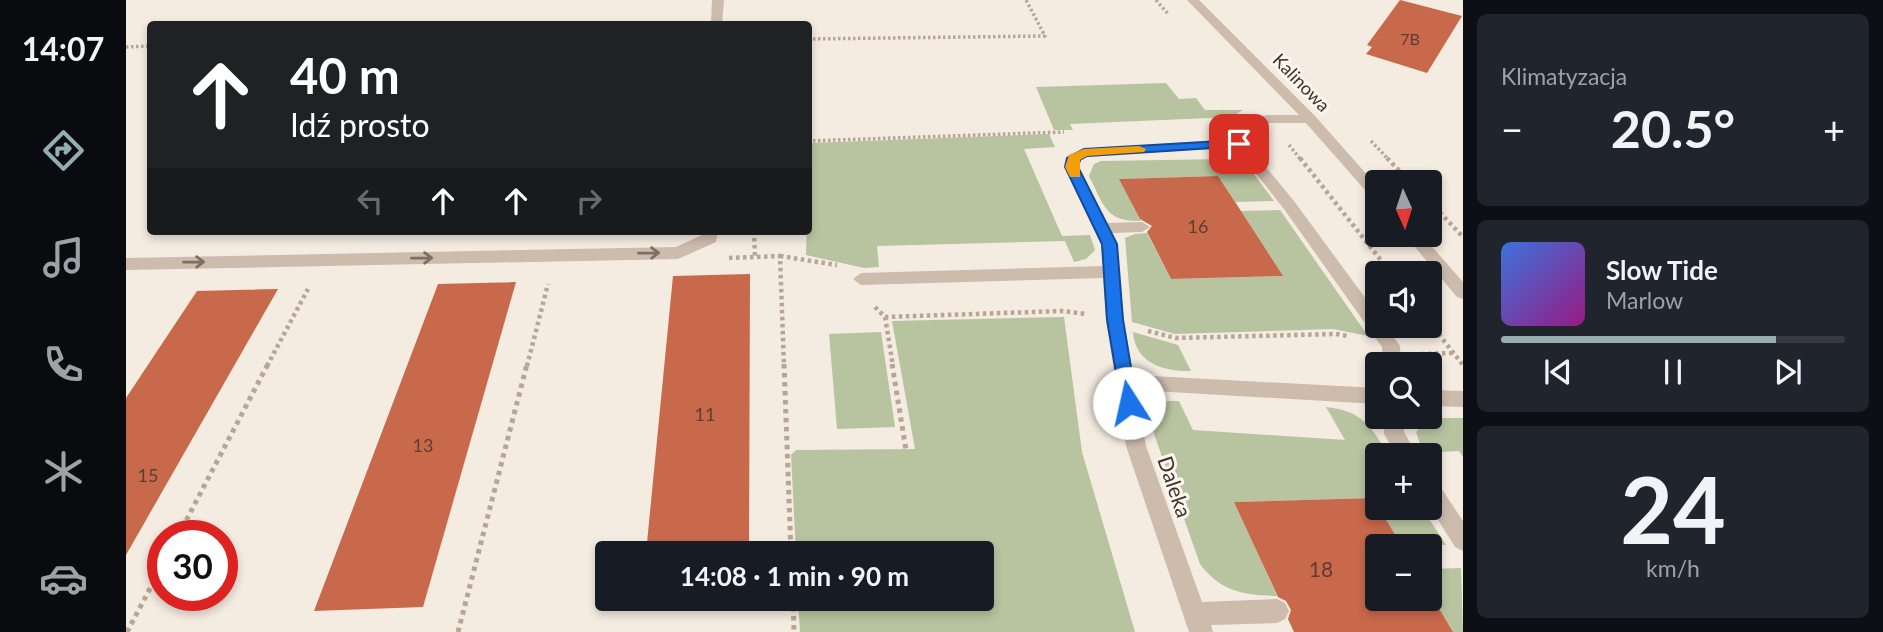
<!DOCTYPE html>
<html lang="pl">
<meta charset="utf-8">
<style>
body{margin:0;font-family:Lato,sans-serif;background:#20242c;color:#f1f3f6;height:100vh;display:flex;flex-direction:column;font-size:26px;white-space:nowrap}
*{box-sizing:border-box;margin:0}
p{font-size:23px;color:#9ea1a6}
.icon{flex:none;width:38px;height:38px;fill:none;stroke:currentColor;stroke-width:2;stroke-linecap:round;stroke-linejoin:round}
.map{position:relative;flex:1;overflow:hidden}
.side{display:flex;flex-direction:column;gap:14px;padding:14px;background:#0d0f14;width:420px}
.side>*{flex:none}
.top-card{position:absolute;left:21px;top:21px;width:665px;height:214px;border-radius:7px;box-shadow:0 4px 10px #0003;background:#202124;color:#fff;overflow:hidden}
.needle{width:46px;rotate:177deg}
.controls{position:absolute;left:1239px;top:170px;display:grid;gap:14px}
.controls a{display:grid;place-items:center;width:77px;height:77px;border-radius:7px;background:#171b24;box-shadow:0 4px 10px #0003;font-size:35px}
.speed{position:absolute;left:21px;top:520px;display:flex;gap:14px;font-size:35px;font-weight:700;text-align:center}
.speed>*{display:grid;place-content:center;width:91px;height:91px;border-radius:50%;background:#171b24;box-shadow:0 4px 10px #0003;line-height:1}
.speed .limit{border:10px solid #d22;background:#fff;color:#111}
.pin{position:absolute;display:grid;place-items:center;width:60px;height:60px;color:#fff;margin:-30px;border-radius:14px;box-shadow:0 4px 10px #0006}
.me{position:absolute;width:77px;margin:-38px;rotate:350deg;stroke-linejoin:round;filter:drop-shadow(0 0 5px #0008)}
.turn{display:flex;align-items:center;gap:24px;height:147px;padding:0 28px;font-size:32px}
.turn .icon{width:91px;height:91px;stroke-width:2.5}
.turn b{display:block;font-size:49px;line-height:60px}
.lanes{display:flex;align-items:center;height:66px;padding:0 28px;background:#0003;justify-content:center;gap:35px;direction:ltr}
.lanes .off{opacity:.35}
.big{font-size:52px;font-weight:700;line-height:1.1}
.side .card{flex:1;display:flex;flex-direction:column;justify-content:center;gap:10px;min-width:0;padding:0 24px;border-radius:10px;background:#20242c}
.side .dial{align-items:center;gap:0}
.dial b{font-size:91px;line-height:1}
.song{display:flex;align-items:center;gap:21px}
.cover{width:84px;height:84px;border-radius:10px;background:linear-gradient(135deg,hsl(220 70% 55%),hsl(310 70% 35%))}
.played{height:7px;border-radius:4px;background:linear-gradient(90deg,#92aeb2 80%,#363941 80%)}
.keys{display:flex;justify-content:space-around;direction:ltr}
.heat{display:flex;justify-content:space-between;align-items:center;font-size:38px;direction:ltr}
.trip{position:absolute;left:469px;top:541px;width:399px;height:70px;border-radius:7px;background:#171b24;box-shadow:0 4px 10px #0003;font-weight:700;line-height:70px;text-align:center}
main{display:flex;flex:1;min-height:0}
.tab-bar{display:flex;flex-direction:column;width:126px;justify-content:space-around;align-items:center;background:#090b0e;color:#9ea1a6}
.tab-bar .icon{width:49px;height:49px}
.tab-bar .active{color:#92aeb2}
.tab-bar b{font-size:32px;color:#f1f3f6}
.map>svg:first-child{display:block}
.green{fill:#b8c4a0}
.building{fill:#c8694b}
.lines{fill:none;stroke-linecap:round;stroke-linejoin:round}
.path-far2{stroke:#b9a596;stroke-width:3.5;stroke-dasharray:2.5 2.5;stroke-linecap:butt}
.path-far1{stroke:#b9a596;stroke-width:4.5;stroke-dasharray:3.5 3.5;stroke-linecap:butt}
.path{stroke:#b9a596;stroke-width:5;stroke-dasharray:4.5 4.5;stroke-linecap:butt}
.minor{fill:#cdbbac;fill-rule:evenodd}
.oneway{stroke:#7d6f65}
.route{fill:#1a73e8;stroke:#114b97;stroke-width:2}
.slow{fill:#f59e0b}
.labels{text-anchor:middle;stroke-width:6;stroke-linejoin:round;paint-order:stroke}
.far-number-label{font-size:16px;fill:#5e3e33}
.far-street-label{font-size:18px;fill:#3b302b;stroke:#fbf5ee}
.number-label{font-size:18px;fill:#5e3e33}
.street-label{font-size:21px;fill:#3b302b;stroke:#fbf5ee}
.near-number-label{font-size:21px;fill:#5e3e33}
</style>
<main>
<nav class="tab-bar">
<b>14:07</b>
<svg class="icon active" aria-label="directions" viewBox="0 0 24 24"><path d="M12 3l9 9-9 9-9-9zM9 14v-3h6M13 9l2 2-2 2"/></svg>
<svg class="icon" aria-label="music" viewBox="0 0 24 24"><path d="M9 18V5l10-2v13"/><circle cx="6" cy="18" r="3"/><circle cx="16" cy="16" r="3"/></svg>
<svg class="icon" aria-label="phone" viewBox="0 0 24 24"><path d="M5 4h4l2 5-3 2q2 4 5 5l2-3 5 2v4C11 20 4 13 5 4z"/></svg>
<svg class="icon" aria-label="climate" viewBox="0 0 24 24"><path d="M12 3v18M4 7l16 10M4 17L20 7"/></svg>
<svg class="icon" aria-label="car" viewBox="0 0 24 24"><path d="M5 17H2v-5l4-1 3-4h7l3 4 3 1v5h-3M9 17h6M6 11h13"/><circle cx="7" cy="17" r="2"/><circle cx="17" cy="17" r="2"/></svg>
</nav>
<div class="map">
<svg width="1337" height="632" viewBox="0 0 1337 632">
<rect width="100%" height="100%" fill="#f4ebe1"/>
<path class="green" d="M1040 83 1053 99 1070 98 1079 110H1117L1106 117 944 124 947 130H928L910 87Z
M923 134 929 147 898 149 936 236 964 235 969 250 960 259 948 262 939 241 751 246 753 267 738 268 680 255 683 143Z
M1100 159 1124 169 1148 201 1109 202 1092 176 994 179 1015 221C979 222 978 205 963 176L968 164 975 161Z
M1154 210 1242 336 1207 329 1049 334 1006 322 999 238 1009 234 1021 233 1045 279 1156 276 1115 211Z
M938 317 956 452 1009 632H674L672 599 856 598V553H670L665 455 670 450 789 449 766 321Z
M755 332 769 427 711 429 703 334Z
M1007 332 1052 345 1065 371C1038 372 1009 363 1007 332Z
M1042 401H1053L1067 430 1219 440 1200 407C1237 411 1244 426 1263 455H1251V504L1247 498 1109 502 1151 596C1118 595 1095 592 1074 564L1027 431C1024 415 1028 409 1042 401Z
M1311 418H1337V457L1333 451 1297 453 1290 432 1301 420Z
M1253 508H1296L1320 545 1276 546Z
M1335 568 1337 632H1327L1304 593V569Z"/>
<path class="building" d="M1274 0 1336 16 1301 73 1240 54 1246 47 1241 45Z
M1092 176 1115 211 1157 276 1045 279 1021 232 1026 226 1014 219 993 179Z
M624 274 623 553H520L547 276Z
M390 282 297 607 188 611 312 284Z
M152 289 0 555V398L71 291Z
M1247 498 1276 546H1251V598H1304V593L1327 632H1168L1162 619 1165 610 1160 601 1152 597 1108 502Z"/>
<g class="lines">
<path class="path-far2" d="M1030 0 1043 15
M682 39 919 36 900 0
M0 47 24 46
M682 141 938 132
M1245 141 1263 160
M1163 145 1175 160"/>
<path class="path-far1" d="M1174 158 1265 273
M1261 158 1284 182
M1304 202 1337 237
M628 231 629 257
M654 256 711 265
M603 258 654 256 658 366
M749 307 759 317 936 311 960 314
M759 317 767 366
M1304 323 1337 365
M1022 331 1050 338 1210 334 1222 336
M1295 354 1328 353
M141 366 182 289
M401 366 422 284"/>
<path class="path" d="M658 364 665 553
M766 364 780 450
M52 536 142 364
M667 598 668 632
M1 632 37 564
M332 632 401 364"/>
<path class="minor" d="M586 0H598L596 24H585Z
M1061 0H1073L1189 116 1251 186V200L1246 198 1180 123H1143L1122 131 1120 143 1168 201 1251 314V326H1260L1274 346 1275 364H1257L1256 347 1158 209 1109 147 961 157 955 160 953 167 981 223 1016 222 1024 227 1016 232 986 233 991 244 998 320 1007 375 1251 388V404L1010 390 1020 446 1076 602 1151 599 1159 603 1163 611 1159 619 1151 623 1085 625 1087 632H1063L1000 446 980 320 977 278 735 285 727 279 735 273 977 266 975 244 939 167 943 155 958 149 1107 139 1110 126 1141 115H1173Z
M576 231H592L590 242 552 259 0 270V258L550 247 576 235Z
M1278 234H1295L1337 282V299L1331 297Z
M1304 390 1337 391V407L1304 406Z
M1257 416H1277L1278 432 1291 455H1270L1258 434Z
M1304 480 1311 482 1337 521V551L1329 547 1304 507Z"/>
</g>
<defs><path id="oneway-shaft" d="M-6 0H5M1.5-3L5.5 0L1.5 3" fill="none" stroke-width="1.6" stroke-linecap="round" stroke-linejoin="round" transform="scale(1.75)"/></defs>
<g class="oneway">
<use href="#oneway-shaft" transform="translate(523 253) rotate(-1)"/>
<use href="#oneway-shaft" transform="translate(296 258) rotate(-1)"/>
<use href="#oneway-shaft" transform="translate(68 262) rotate(-1)"/>
</g>
<path class="route" d="M1113 140 1118 141V146L961 156 954 160 952 167 991 244 997 320 1011 403 1009 408 1003 410 996 408 981 320 976 244 939 167 941 158 958 149Z"/>
<path class="slow" d="M1013 146 1020 149 1018 152 961 156 954 160V177H944L939 167 943 155 958 149Z"/>
<g class="labels">
<g class="far-number-label">
<text x="1284" y="45">7B</text>
</g>
<g class="far-street-label">
<text transform="translate(1175 83) rotate(46)" y="6">Kalinowa</text>
</g>
<g class="number-label">
<text x="1072" y="233">16</text>
<text x="579" y="421">11</text>
<text x="297" y="452">13</text>
<text x="22" y="482">15</text>
</g>
<g class="street-label">
<text transform="translate(1048 487) rotate(71)" y="7">Daleka</text>
</g>
<g class="near-number-label">
<text x="1195" y="577">18</text>
</g>
</g>
</svg>
<div class="controls">
<a><svg class="needle" viewBox="-14 -14 28 28"><path d="M0-13l5 13h-10z" fill="#e53935"/><path d="M0 13l5-13h-10z" fill="#9ea1a6"/></svg></a>
<a><svg class="icon" aria-label="sound" viewBox="0 0 24 24"><path d="M4 9h4l5-4v14l-5-4H4zM17 9q2 3 0 6"/></svg></a>
<a><svg class="icon" aria-label="search" viewBox="0 0 24 24"><circle cx="10" cy="10" r="6"/><path d="M15 15l6 6"/></svg></a>
<a>+</a>
<a>−</a>
</div>
<div class="speed"><div class="limit">30</div></div>
<div class="pin" style="left:1113px;top:144px;background:#d93025"><svg class="icon" aria-label="arrive" viewBox="0 0 24 24"><path d="M6 21V4h12l-3 4 3 4H6"/></svg></div>
<svg class="me" style="left:1003px;top:403px" viewBox="-20 -20 40 40"><circle r="19" fill="#fff"/><path d="M0-13L10 11 0 6-10 11z" fill="#1a73e8"/></svg>
<div class="trip">14:08 · 1 min · 90 m</div>
<div class="top-card">
<div class="turn"><svg class="icon" aria-label="ahead" viewBox="0 0 24 24"><path d="M12 20V5M6 11l6-6 6 6"/></svg><div><b>40 m</b>Idź prosto</div></div>
<div class="lanes"><svg class="icon off" aria-label="left" viewBox="0 0 24 24"><path d="M17 20v-9H6M10 6l-5 5 5 5"/></svg><svg class="icon" aria-label="ahead" viewBox="0 0 24 24"><path d="M12 20V5M6 11l6-6 6 6"/></svg><svg class="icon" aria-label="ahead" viewBox="0 0 24 24"><path d="M12 20V5M6 11l6-6 6 6"/></svg><svg class="icon off" aria-label="right" viewBox="0 0 24 24"><path d="M7 20v-9h11M14 6l5 5-5 5"/></svg></div>
</div>
</div>
<section class="side">
<div class="card"><p>Klimatyzacja</p>
<div class="heat"><a>−</a><b class="big">20.5°</b><a>+</a></div>
</div>
<div class="card">
<div class="song"><i class="cover"></i><div><b>Slow Tide</b><p>Marlow</p></div></div>
<div class="played"></div>
<div class="keys"><svg class="icon" aria-label="previous" viewBox="0 0 24 24"><path d="M18 5L8 12l10 7zM5 5v14"/></svg><svg class="icon" aria-label="pause" viewBox="0 0 24 24"><path d="M8 5v14M16 5v14"/></svg><svg class="icon" aria-label="next" viewBox="0 0 24 24"><path d="M6 5l10 7-10 7zM19 5v14"/></svg></div>
</div>
<div class="card dial"><b>24</b><p>km/h</p></div>
</section>
</main>
